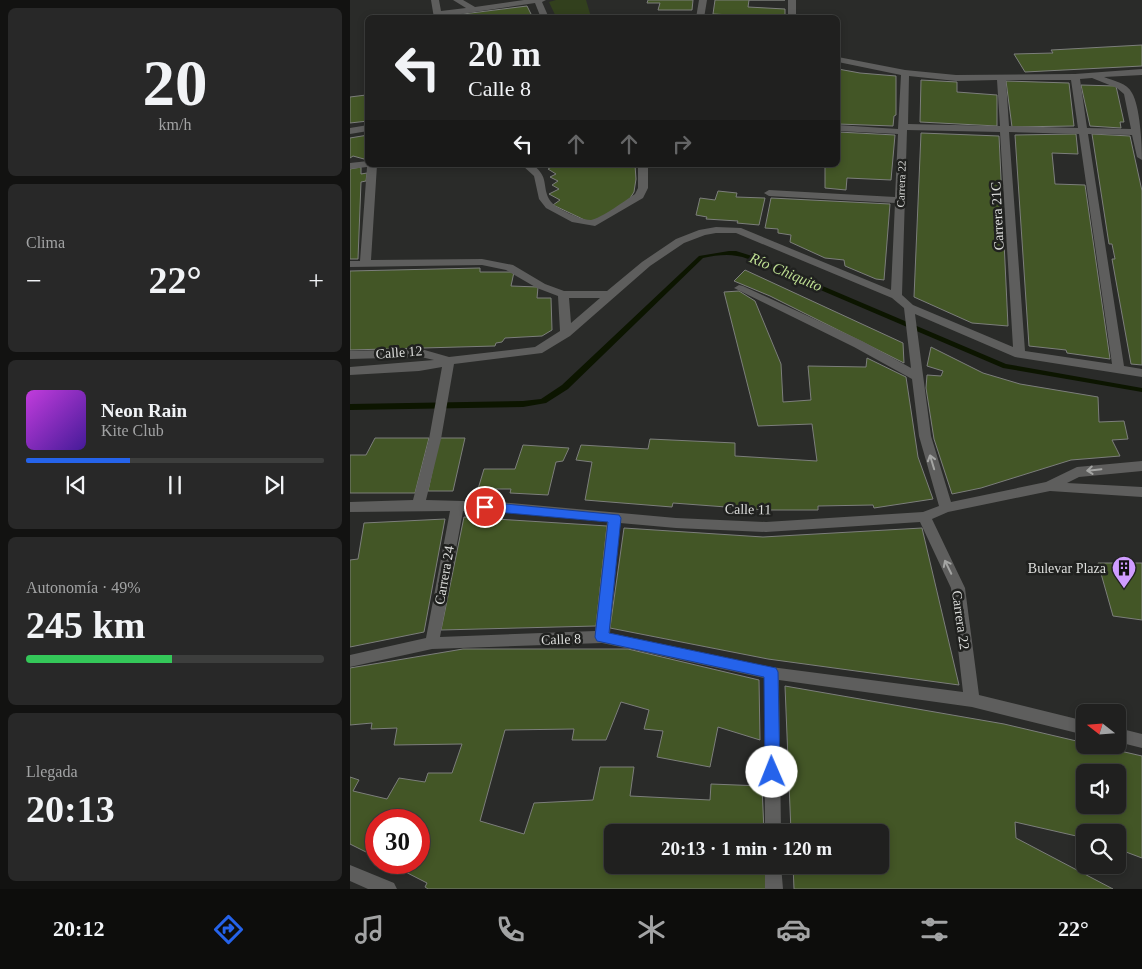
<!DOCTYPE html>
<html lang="es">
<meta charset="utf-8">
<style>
body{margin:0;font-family:Georgia,serif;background:#282828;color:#f1f3f6;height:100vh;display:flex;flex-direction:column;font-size:19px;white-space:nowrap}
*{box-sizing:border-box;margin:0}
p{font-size:16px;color:#a2a3a4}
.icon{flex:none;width:28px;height:28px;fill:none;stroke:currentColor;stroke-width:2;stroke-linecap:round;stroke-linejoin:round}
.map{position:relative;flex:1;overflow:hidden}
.side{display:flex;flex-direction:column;gap:8px;padding:8px;background:#121211;width:350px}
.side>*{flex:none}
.top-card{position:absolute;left:15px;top:15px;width:475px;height:152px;border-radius:8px;box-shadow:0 2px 8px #0003,0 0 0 1px #3d3e3d;background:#20201f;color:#f1f3f6;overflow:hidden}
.needle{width:32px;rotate:287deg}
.buttons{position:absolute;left:726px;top:704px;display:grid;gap:10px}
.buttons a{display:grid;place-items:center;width:50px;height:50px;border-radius:8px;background:#20201f;box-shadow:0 2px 8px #0003,0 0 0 1px #3d3e3d;font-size:25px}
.speed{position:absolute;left:15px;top:809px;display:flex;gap:10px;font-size:25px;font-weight:700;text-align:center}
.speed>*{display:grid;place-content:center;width:65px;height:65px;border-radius:50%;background:#20201f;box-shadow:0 2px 8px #0003,0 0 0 1px #3d3e3d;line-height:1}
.speed .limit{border:8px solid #d22;background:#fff;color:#111}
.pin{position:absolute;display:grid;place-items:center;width:42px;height:42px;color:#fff;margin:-21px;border:2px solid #fff;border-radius:50%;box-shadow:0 1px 5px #0007}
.me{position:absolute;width:55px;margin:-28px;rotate:359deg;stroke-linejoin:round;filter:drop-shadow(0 0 4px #0008)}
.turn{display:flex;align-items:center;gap:18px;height:105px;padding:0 20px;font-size:22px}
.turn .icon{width:65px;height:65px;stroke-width:2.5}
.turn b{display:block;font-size:35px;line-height:42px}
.lanes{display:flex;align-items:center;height:48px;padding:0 20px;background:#0003;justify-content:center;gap:25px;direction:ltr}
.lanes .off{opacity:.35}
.big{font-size:38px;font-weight:800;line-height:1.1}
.side .widget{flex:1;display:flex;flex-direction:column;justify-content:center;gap:8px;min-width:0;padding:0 18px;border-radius:8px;background:#282828}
.side .dial{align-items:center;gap:0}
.dial b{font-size:65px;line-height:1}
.song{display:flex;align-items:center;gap:15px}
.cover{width:60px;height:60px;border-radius:8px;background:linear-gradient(135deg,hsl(290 70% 55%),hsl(260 70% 35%))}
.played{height:5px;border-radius:2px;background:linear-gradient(90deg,#2563eb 35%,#3d3e3d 35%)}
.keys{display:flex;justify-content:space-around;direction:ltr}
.heat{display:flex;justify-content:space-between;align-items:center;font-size:28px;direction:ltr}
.charge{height:8px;border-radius:4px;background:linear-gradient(90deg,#34c759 49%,#3d3e3d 0)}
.trip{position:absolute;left:254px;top:824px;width:285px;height:50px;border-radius:8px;background:#20201f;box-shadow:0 2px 8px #0003,0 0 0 1px #3d3e3d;font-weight:800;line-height:50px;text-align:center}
.tab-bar{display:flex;height:80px;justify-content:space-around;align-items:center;background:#0d0d0c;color:#a2a3a4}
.tab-bar .icon{width:35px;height:35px}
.tab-bar .on{color:#2563eb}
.tab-bar b{font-size:22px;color:#f1f3f6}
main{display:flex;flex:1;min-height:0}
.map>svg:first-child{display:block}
.green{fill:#32401d}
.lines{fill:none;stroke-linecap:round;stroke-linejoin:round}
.stream{fill:#0c1500;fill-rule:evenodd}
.building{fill:#435626;stroke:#7c7e7b;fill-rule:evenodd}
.minor{fill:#5e5e5d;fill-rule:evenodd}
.oneway{stroke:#a4a5a3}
.route{fill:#2563eb;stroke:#184099}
.labels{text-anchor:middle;stroke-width:5;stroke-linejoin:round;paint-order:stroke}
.far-street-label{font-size:11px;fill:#dedfdd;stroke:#20211f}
.street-label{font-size:14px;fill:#dedfdd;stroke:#20211f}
.poi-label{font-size:14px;fill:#dedfdd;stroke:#20211f;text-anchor:end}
.water-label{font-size:15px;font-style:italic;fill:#bedf92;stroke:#20211f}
</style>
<main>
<section class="side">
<div class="widget dial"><b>20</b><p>km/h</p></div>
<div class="widget"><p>Clima</p>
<div class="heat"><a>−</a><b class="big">22°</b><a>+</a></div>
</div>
<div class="widget">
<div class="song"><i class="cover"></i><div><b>Neon Rain</b><p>Kite Club</p></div></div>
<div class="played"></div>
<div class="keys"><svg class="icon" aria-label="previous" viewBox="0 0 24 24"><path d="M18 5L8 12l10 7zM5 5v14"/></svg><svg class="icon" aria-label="pause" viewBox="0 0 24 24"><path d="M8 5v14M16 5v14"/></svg><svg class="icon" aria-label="next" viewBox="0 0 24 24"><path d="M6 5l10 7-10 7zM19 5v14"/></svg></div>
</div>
<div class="widget"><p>Autonomía · 49%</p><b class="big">245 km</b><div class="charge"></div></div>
<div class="widget"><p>Llegada</p><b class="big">20:13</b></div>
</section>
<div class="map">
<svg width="792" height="889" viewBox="0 0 792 889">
<rect width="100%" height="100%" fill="#2a2b29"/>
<path class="green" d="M206 0H236L241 17H206L199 2Z"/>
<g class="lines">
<path class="stream" d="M379 251H386L402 256 656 364 792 388V392L653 368 398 259C382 253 369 255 353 258L218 389 196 403 173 407 0 410V404L173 401 191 399 212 385 349 256Z"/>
</g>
<path class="building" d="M298 0H343L342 10H308L310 3H297Z
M365 0H435H399L398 7 435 9V18H381V15L363 14Z
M177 6 183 18 97 16Z
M792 45V66L675 72 664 54 703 53 701 50Z
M488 69 510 73 546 76V115L544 116 543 126 488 124Z
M571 80 607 82V92L647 95V126L570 122Z
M656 81 719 83 724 126 662 127Z
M731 85 766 86 774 122H770L771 128 740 126Z
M15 90H18V121L0 123V97L16 95Z
M488 132 545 135 541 180 497 178 496 190 475 188V165H488Z
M571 133 649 136 658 326 622 323 564 297Z
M726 134 728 154 702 153 705 184 735 185 760 359 717 353 716 350 679 346 665 135Z
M742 134 780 136 792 191V365L781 364 762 259H765L762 244H759Z
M18 135V156L14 159 3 156 0 158V138Z
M205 165H285L286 179 284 192 277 203 241 223 203 205 210 200 199 194 209 189 202 185 208 181 200 177 206 174 198 169Z
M11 167V174L17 173 16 181 11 182 8 259H0V169Z
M368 191 387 193 386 197 415 198 409 225 387 223 388 221 356 219 357 217 346 215 350 198 365 200Z
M421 198 540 204 534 280 526 279 495 266 494 260 475 258 440 242 441 235 428 233V229L415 228Z
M130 268V272H164L161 286 188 287 187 298H201L202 330 192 336 155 338 152 342 146 343 145 346 0 350V271Z
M395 270 553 343 554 363 420 296 384 281Z
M389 291 405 301 431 364 433 402 461 400 458 366 516 367 517 358 556 377 568 457 583 499 524 508 523 505 468 506V510H416L323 503 322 507 235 500 242 462 226 460 231 445 298 449 300 439 385 443V456L467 461 462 424 408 426 374 292Z
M581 347 633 373 670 384 748 397 749 422 774 421 778 439 762 440 770 456 721 460 631 488 602 494 584 439 576 388 577 375 591 376 593 371 577 366Z
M25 438H79L65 493H0V455H16Z
M89 438H115L103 491H78Z
M173 445 219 448 213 461 206 462 198 495 160 493 161 489H128L134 469H165Z
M114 517 257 526 246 626 91 630Z
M95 519 74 632 0 647V560L8 559 14 523Z
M274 528 413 537 572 528 609 685 418 659 260 628Z
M748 563H792V620L763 616Z
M113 649H278L409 680 410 740 368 727 360 767 307 757 313 731 294 729 299 710 271 702 256 740H222L224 729 155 730 130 821 174 834 184 803 243 800 250 767H284L280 796 360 800 361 784 412 786 414 832H262V865H416L417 889H78L75 887 77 883 36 862H69V820H26V857L0 844V777L9 780 3 791 37 799 49 778 75 782 78 773H102L112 744 44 745 47 728 21 729 22 723 0 725V668Z
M435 686 654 724 735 743V745H744L792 756V858L768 849V832H735V838L665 822 666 838 763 889H444L443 865H530V832H441ZM735 772H768V805H735Z"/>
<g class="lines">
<path class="minor" d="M81 0H89L91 11 116 8 103 0H113L125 7 174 0H196L192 2 199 18H191L185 3 84 18Z
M349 0H357L354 18H346Z
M438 0H446V18H438Z
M488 57 555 70 606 75 725 74 792 69V75L754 77C764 81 777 83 782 93 790 106 792 144 792 160L787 157 782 135 738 134 774 366 792 369V377L665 357 565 314 581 436 601 502 696 482 727 467 792 461V471L729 477 717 483 792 487V497L700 491 598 512 582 519 615 588 629 695 735 721V735L622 707 429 680 431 832H415L414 678 252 643 82 649 0 667V655L76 638 100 511 0 512V502L63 500 79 439 92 367 69 371 0 375V367L84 360 71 357 0 359V351L71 349 99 357 185 347 210 331 208 296 187 288 156 270 132 265 0 267V261H10L17 167 0 169V163L18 161V165H27L21 260 132 259 163 265 195 284 214 291H257L292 262 326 239 349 230 366 227 391 228 541 290 545 203 419 196 414 193 419 190 545 197 548 134 488 131V125L548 129 551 75 488 62ZM559 76 606 81 647 80 650 126 558 124ZM742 78 767 88 774 94 781 129 737 128 730 79ZM656 80H721L728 128 659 126ZM557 130 650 132 663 347 563 305 552 295ZM659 132 729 134 762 364 675 351ZM366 233H386L542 298 554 308 561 368 512 341 393 286 389 285 384 288 504 347 562 379 569 436 589 506 573 512 416 522 326 518 149 502 76 500 91 439 104 364 192 353 220 336 300 266 334 243 355 235ZM219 298H250L221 323ZM113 511 149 512 257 522 245 631 90 637ZM570 522 601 588 613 692 421 667 260 633 270 523 326 528 416 532Z
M18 125V131L0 134V128Z
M172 165H183C199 177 192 185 199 199 203 206 212 210 218 213 225 216 233 220 241 220 250 219 276 200 285 194L288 188V165H298V188L293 198 245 226 222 222 196 208 189 199 184 176Z
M768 728 792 734V748L768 742Z
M0 865 44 883 47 889H18L0 881Z
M415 865H431L433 889H415Z"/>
</g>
<defs><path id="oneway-shaft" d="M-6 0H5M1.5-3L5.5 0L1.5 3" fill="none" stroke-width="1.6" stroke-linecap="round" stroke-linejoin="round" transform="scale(1.25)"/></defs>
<g class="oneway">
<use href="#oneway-shaft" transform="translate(582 462) rotate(-107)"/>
<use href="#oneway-shaft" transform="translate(744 470) rotate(174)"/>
<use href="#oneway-shaft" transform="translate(598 567) rotate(-116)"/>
</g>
<path class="route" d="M135 502 269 515 271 518 259 633 426 668 428 672 430 772 427 777 422 779 417 777 415 772 414 677 247 641 245 637 258 522 135 511 129 507Z"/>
<defs>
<symbol id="building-pin" viewBox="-11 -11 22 30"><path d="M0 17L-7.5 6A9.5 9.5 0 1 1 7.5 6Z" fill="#d09dff" stroke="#20211f"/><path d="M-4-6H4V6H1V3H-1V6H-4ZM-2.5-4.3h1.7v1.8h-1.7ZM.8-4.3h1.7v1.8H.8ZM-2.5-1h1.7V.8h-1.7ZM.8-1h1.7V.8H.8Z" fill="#111"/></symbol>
</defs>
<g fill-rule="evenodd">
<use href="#building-pin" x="760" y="554" width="28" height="38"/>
</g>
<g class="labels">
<g class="far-street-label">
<text transform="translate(551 184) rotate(-88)" y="4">Carrera 22</text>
</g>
<g class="street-label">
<text transform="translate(647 216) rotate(-93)" y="5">Carrera 21C</text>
<text transform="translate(49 352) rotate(-4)" y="5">Calle 12</text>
<text transform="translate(398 509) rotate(1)" y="5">Calle 11</text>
<text transform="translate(94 575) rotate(-80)" y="5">Carrera 24</text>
<text transform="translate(611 620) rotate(82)" y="5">Carrera 22</text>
<text transform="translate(211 639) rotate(-2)" y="5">Calle 8</text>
</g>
<g class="poi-label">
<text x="756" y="573">Bulevar Plaza</text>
</g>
<g class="water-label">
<text transform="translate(436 272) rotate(23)" y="5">Río Chiquito</text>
</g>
</g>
</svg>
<div class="buttons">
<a><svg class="needle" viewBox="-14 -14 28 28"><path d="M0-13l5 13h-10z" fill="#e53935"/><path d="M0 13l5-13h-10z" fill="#a2a3a4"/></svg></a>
<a><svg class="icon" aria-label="sound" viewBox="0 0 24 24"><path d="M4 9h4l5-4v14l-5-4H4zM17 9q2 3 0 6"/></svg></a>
<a><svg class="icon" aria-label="search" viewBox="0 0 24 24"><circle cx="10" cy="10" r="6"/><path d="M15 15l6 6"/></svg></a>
</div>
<div class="speed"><div class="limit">30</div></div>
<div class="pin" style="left:135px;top:507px;background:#d93025"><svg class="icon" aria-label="arrive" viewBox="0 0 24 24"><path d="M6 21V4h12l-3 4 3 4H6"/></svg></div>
<svg class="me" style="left:422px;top:772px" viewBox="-20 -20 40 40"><circle r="19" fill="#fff"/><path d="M0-13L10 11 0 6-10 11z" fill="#2563eb"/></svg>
<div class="trip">20:13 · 1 min · 120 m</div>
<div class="top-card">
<div class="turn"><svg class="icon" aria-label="left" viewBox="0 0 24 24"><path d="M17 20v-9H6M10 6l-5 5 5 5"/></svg><div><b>20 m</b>Calle 8</div></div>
<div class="lanes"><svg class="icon" aria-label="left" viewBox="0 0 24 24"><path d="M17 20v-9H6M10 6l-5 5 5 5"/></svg><svg class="icon off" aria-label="ahead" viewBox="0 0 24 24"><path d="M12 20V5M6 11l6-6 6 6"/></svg><svg class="icon off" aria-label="ahead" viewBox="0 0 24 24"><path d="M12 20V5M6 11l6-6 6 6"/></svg><svg class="icon off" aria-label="right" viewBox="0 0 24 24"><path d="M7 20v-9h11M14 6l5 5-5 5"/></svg></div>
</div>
</div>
</main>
<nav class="tab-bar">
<b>20:12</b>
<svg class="icon on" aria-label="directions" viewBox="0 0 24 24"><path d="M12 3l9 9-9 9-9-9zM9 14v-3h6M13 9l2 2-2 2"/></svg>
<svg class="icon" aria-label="music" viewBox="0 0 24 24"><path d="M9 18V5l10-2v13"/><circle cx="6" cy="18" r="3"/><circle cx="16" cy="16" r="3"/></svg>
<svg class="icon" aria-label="phone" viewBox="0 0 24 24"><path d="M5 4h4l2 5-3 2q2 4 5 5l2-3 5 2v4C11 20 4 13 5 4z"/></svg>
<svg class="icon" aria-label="climate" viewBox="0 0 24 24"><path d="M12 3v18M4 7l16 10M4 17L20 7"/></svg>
<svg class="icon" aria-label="car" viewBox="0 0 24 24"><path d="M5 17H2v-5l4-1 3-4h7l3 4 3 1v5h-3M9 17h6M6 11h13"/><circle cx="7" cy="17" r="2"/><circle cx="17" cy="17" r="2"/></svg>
<svg class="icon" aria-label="filters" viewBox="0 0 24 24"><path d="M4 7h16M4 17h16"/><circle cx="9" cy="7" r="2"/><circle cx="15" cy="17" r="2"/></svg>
<b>22°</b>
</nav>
